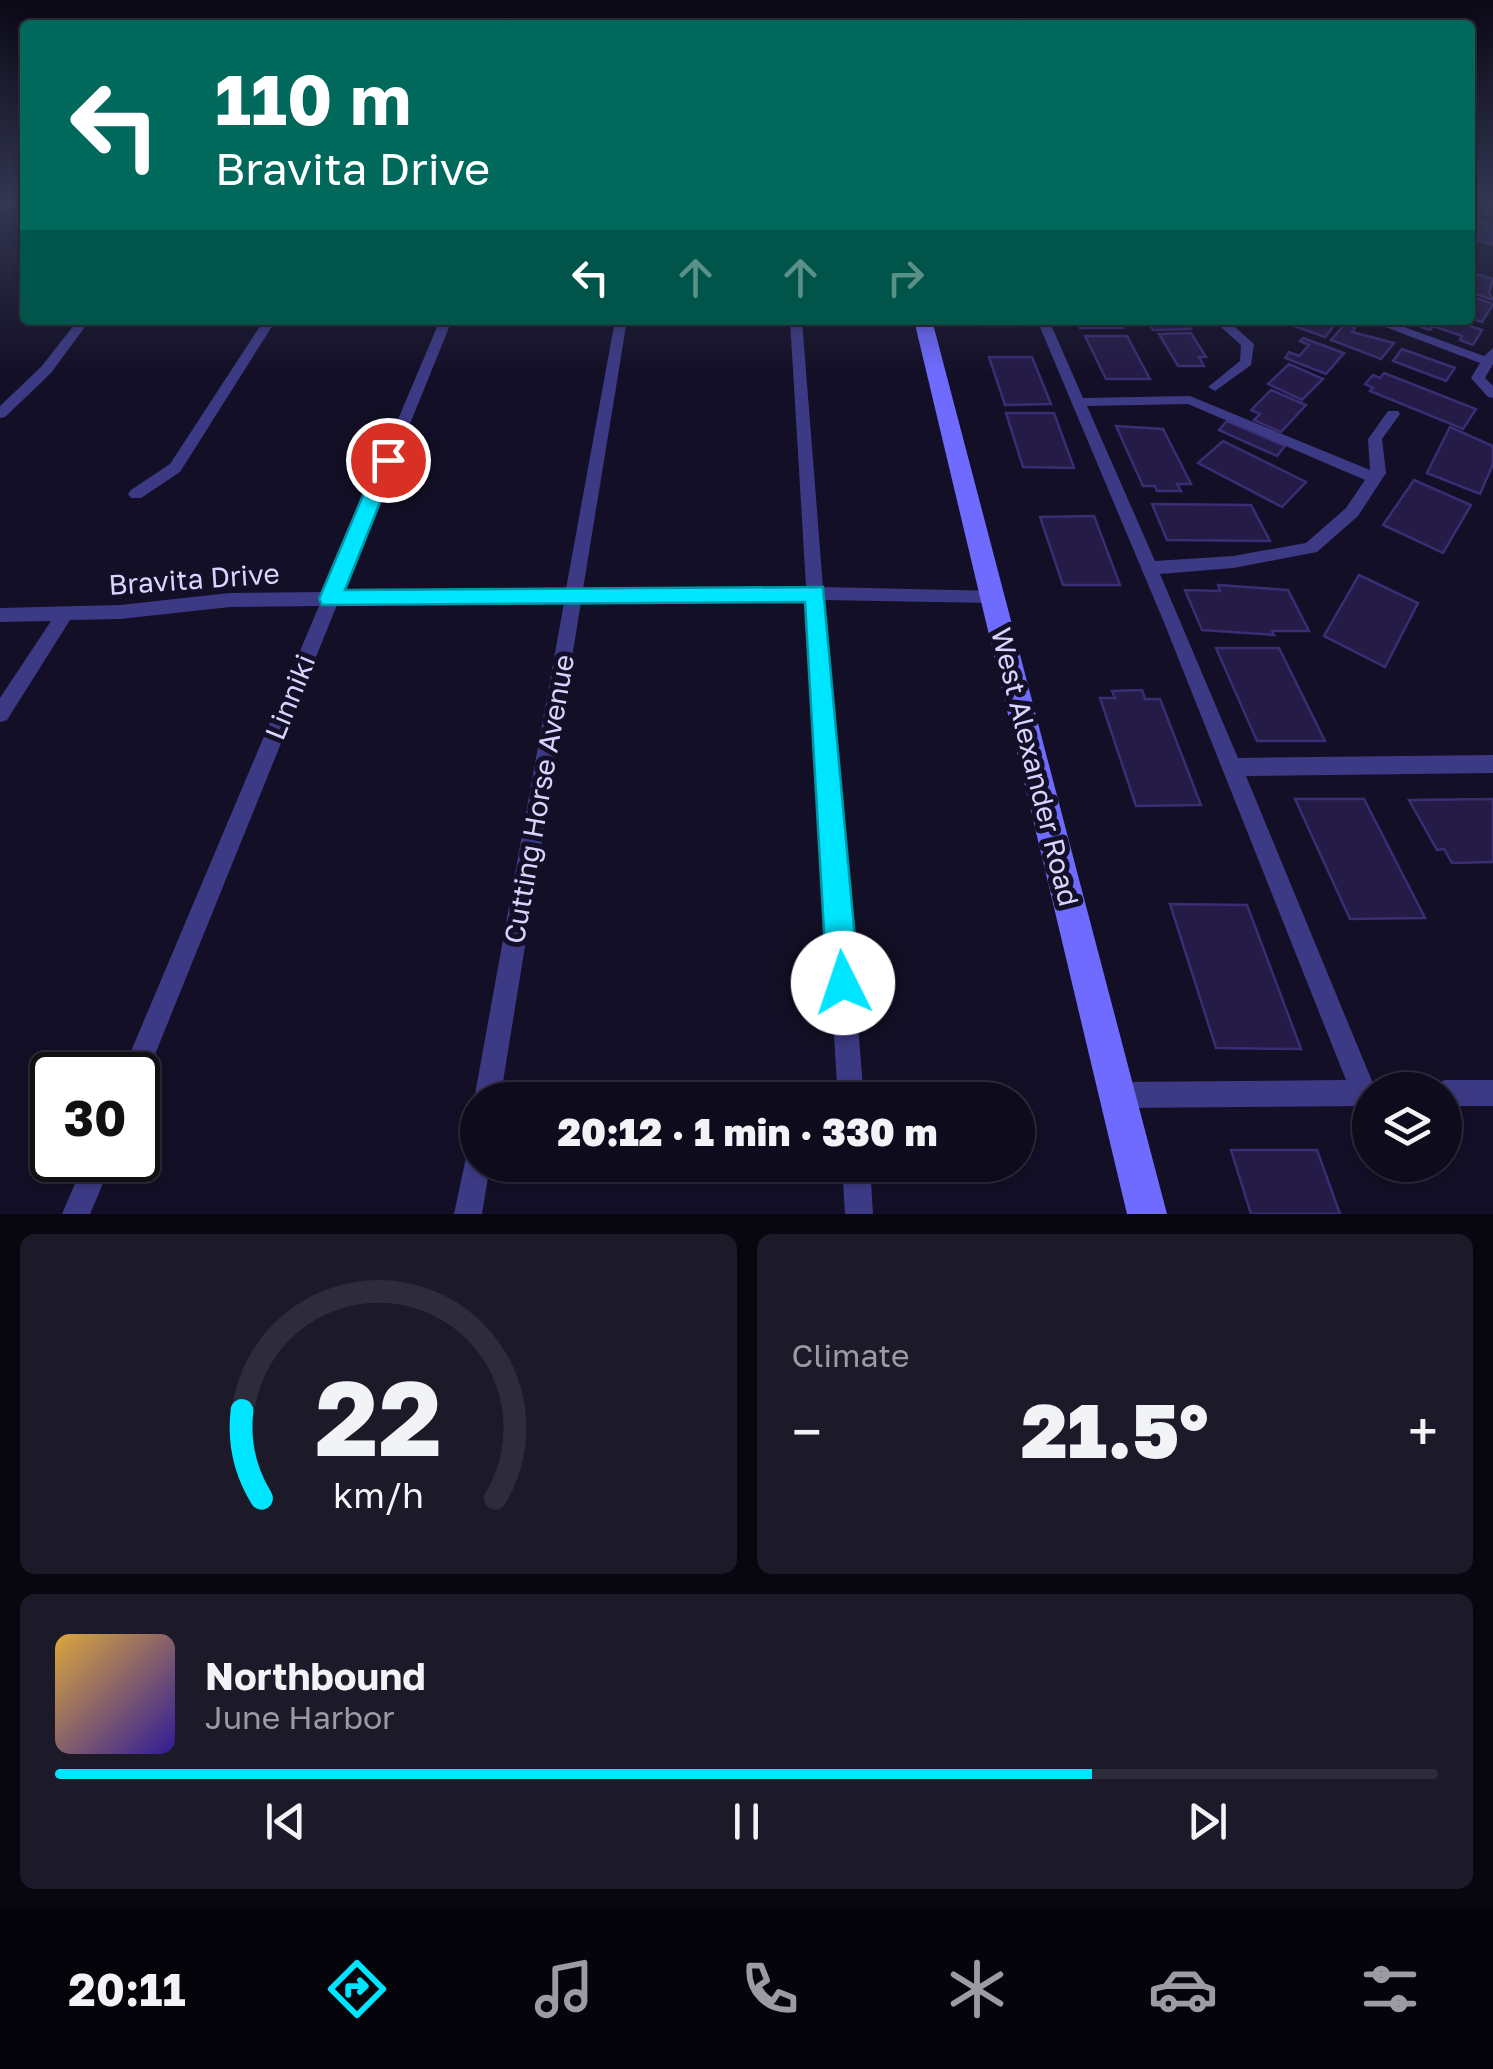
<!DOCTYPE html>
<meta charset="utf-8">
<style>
body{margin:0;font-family:"Golos Text",sans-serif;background:#1c1929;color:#f1f3f6;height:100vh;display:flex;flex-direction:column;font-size:38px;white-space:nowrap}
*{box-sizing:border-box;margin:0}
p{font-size:32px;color:#9b9ba3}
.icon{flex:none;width:55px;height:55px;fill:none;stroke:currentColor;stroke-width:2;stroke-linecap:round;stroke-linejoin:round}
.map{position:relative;height:1214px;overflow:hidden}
.sheet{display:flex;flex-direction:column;gap:20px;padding:20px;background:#08060f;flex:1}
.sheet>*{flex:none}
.banner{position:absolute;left:20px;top:20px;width:1455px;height:305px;border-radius:10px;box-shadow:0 2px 8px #0004,0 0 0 2px #2e2b3b;background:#00695c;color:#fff;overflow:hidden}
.tools{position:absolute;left:1352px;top:1072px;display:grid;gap:20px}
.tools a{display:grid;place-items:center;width:110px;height:110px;border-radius:50%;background:#0e0b1c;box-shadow:0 2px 8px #0004,0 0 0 2px #2e2b3b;font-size:50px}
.speed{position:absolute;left:30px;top:1052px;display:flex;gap:20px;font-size:50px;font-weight:700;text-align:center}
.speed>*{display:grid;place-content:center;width:130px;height:130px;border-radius:50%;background:#0e0b1c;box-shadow:0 2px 8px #0004,0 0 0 2px #2e2b3b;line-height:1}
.speed .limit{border:5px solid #111;border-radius:15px;background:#fff;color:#111}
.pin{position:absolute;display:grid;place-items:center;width:85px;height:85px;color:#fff;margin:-42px;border:5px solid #fff;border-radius:50%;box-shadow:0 2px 10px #0007}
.me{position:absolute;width:110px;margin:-55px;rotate:356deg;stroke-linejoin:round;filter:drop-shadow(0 0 8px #0008)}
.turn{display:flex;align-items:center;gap:35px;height:210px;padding:0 30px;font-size:45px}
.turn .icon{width:130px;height:130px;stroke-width:2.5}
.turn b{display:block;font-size:70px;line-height:85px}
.lanes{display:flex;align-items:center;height:95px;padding:0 30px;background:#0003;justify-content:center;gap:50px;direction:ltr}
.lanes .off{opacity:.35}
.big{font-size:75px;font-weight:800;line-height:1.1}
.sheet .tile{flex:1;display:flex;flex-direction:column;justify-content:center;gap:15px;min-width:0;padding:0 35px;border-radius:15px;background:#1c1929}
.sheet .dial{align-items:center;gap:0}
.dial svg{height:260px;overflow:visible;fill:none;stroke:#2e2b3b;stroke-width:7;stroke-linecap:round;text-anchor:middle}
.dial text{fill:#f1f3f6;stroke:none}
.song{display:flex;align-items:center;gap:30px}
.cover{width:120px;height:120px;border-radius:15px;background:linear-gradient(135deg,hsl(40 70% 55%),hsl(250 70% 35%))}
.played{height:10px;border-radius:5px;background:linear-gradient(90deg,#00e5ff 75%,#2e2b3b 75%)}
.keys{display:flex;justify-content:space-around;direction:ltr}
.heat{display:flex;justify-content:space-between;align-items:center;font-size:55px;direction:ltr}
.sheet .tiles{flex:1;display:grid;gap:20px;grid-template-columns:1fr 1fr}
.tile:last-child{grid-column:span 2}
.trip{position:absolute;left:460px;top:1082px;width:575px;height:100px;border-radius:50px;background:#0e0b1c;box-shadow:0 2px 8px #0004,0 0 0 2px #2e2b3b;font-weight:800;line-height:100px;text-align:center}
.tabs{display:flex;height:160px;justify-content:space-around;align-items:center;background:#06040b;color:#9b9ba3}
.tabs .icon{width:70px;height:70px}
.tabs .active{color:#00e5ff}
.tabs b{font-size:45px;color:#f1f3f6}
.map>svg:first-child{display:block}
.building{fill:#241b47;stroke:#3b2d73;stroke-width:2.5}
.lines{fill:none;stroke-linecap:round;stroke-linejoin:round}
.street{fill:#3d3a85;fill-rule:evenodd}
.secondary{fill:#6f6bff;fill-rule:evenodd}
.route{fill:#00e5ff;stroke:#0095a6;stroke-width:2.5}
.labels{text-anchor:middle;stroke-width:10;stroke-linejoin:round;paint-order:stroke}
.street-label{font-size:28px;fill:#d9d4ff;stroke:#130f26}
</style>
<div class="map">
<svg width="1493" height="1214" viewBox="0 0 1493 1214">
<rect width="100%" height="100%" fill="#130f26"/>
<path class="building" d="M1478 221 1493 225V245L1470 238Z
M1471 272 1493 279 1489 293 1493 300 1470 292Z
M1470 296 1493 304 1482 322 1470 318Z
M976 320H1015L1017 326H978Z
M1077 320H1119L1123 328H1080Z
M1147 320H1185L1191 329 1153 330Z
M1277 320H1336L1338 321 1325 337Z
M1425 320H1453L1482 330 1473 345 1460 340 1462 336 1433 326 1430 330 1421 327Z
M1345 324 1355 328 1352 332 1394 343 1381 359 1331 340Z
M1191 333 1206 357H1199L1204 366H1178L1159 334Z
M1085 336H1127L1150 379H1106Z
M1303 338 1344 353 1326 374 1285 358 1289 352 1299 356 1309 345 1300 341Z
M1402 349 1455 368 1446 381 1393 361Z
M989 357H1032L1051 404 1005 405Z
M1289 364 1323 379 1302 400 1268 384Z
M1384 373 1476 409 1463 429 1370 391 1373 388 1365 384 1373 375 1380 378Z
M1271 390 1306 405 1281 432 1254 420 1260 414 1251 410Z
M1006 413H1054L1074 468 1023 467Z
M1227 421 1285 446 1277 456 1219 430Z
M1116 426 1163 429 1191 484H1177L1181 491H1157L1155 486H1143Z
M1450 427 1493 446V464L1480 494 1427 473Z
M1223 441 1306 482 1282 507 1198 463Z
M1414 480 1471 505 1443 553 1383 525Z
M1152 504 1251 505 1270 541 1167 540Z
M1094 516 1120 585H1063L1040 517Z
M1359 575 1418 603 1385 667 1324 636Z
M1218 585 1288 590 1309 631H1272L1274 635 1202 630 1185 590 1220 591Z
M1216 648H1279L1325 741H1257Z
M1142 690 1145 699H1160L1201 805 1136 806 1100 698H1115L1112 691Z
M1295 799H1364L1425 918 1350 919Z
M1493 799V862L1452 863 1444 849 1437 850 1409 800Z
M1170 904 1247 905 1301 1049 1216 1048Z
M1231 1150H1317L1340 1214H1251Z"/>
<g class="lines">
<path class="street" d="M25 203V206L0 210V204Z
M1470 203H1476L1470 207Z
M78 320H90L51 373 5 417 0 418V406L41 367Z
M264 320H276L180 472 141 498H131L128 494 131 490 170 464Z
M440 320H452L342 592 566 589 615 320H627L583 589 806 586 790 320H802L823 587 998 591 1001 596 992 603 824 600 864 1100H838L807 600 581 602 500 1100H478V1108L474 1100 564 603 337 605 143 1084 138 1086V1075H121L319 606 230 607 120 619 70 620 7 720 0 722V698L51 621 0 622V608L120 605 230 593 325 592Z
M1037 320H1049L1083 398 1190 396 1370 470 1368 439 1388 411H1398L1400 414 1382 439 1386 473 1358 516 1317 552 1233 568 1160 574 1238 758 1493 755V773L1246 776 1372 1081 1379 1084 1382 1090H1370V1106L1117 1108 1108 1104 1104 1095 1108 1086 1117 1082 1346 1080 1163 620ZM1188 404 1365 480 1346 508 1306 543 1233 556 1155 561 1087 406Z
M1213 320H1227L1254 344 1251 365 1215 391 1208 387 1240 361 1241 345Z
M1367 320H1385L1484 356 1493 348V364L1485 378 1493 386V398L1488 397 1471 378 1480 363Z
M1445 1080H1493V1106H1445V1090H1433L1436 1084Z
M478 1145V1165H490L482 1214H454L468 1148Z
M85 1160H113L90 1214H62Z
M842 1165H870L873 1214H845Z"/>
<path class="secondary" d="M914 320H932L1167 1214H1127Z"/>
</g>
<linearGradient id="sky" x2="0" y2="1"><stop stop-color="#0a0815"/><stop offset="0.54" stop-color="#333752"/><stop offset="1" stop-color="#333752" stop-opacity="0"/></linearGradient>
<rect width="1493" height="373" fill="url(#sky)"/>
<path class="route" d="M388 453 397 460 345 590 823 587 859 983 854 994 843 999 832 994 827 983 805 602 322 605 319 599 378 460Z"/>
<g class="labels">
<g class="street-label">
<text transform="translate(194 579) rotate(-4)" y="10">Bravita Drive</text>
<text transform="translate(290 697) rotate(-68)" y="10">Linniki</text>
<text transform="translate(1035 767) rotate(76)" y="10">West Alexander Road</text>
<text transform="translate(539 799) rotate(-80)" y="10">Cutting Horse Avenue</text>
</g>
</g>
</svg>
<div class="tools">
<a><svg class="icon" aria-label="layers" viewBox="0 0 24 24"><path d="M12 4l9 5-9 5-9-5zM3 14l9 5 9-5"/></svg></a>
</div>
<div class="speed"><div class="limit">30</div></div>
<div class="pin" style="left:388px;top:460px;background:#d93025"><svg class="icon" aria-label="arrive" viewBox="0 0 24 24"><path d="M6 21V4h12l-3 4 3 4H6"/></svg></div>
<svg class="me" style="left:843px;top:983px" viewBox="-20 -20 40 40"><circle r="19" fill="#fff"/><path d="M0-13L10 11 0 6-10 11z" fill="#00e5ff"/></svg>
<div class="trip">20:12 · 1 min · 330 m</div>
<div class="banner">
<div class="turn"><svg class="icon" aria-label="left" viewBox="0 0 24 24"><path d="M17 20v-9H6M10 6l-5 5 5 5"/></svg><div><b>110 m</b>Bravita Drive</div></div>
<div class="lanes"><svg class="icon" aria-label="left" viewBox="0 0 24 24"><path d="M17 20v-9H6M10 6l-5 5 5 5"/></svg><svg class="icon off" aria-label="ahead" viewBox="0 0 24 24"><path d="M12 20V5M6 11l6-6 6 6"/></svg><svg class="icon off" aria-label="ahead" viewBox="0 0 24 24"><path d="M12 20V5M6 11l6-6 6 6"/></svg><svg class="icon off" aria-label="right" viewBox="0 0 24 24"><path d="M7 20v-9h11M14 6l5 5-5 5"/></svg></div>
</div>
</div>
<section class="sheet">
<div class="tiles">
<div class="tile dial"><svg viewBox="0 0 100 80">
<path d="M14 69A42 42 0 1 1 86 69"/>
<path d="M14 69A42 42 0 0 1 8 42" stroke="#00e5ff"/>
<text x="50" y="56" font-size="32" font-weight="700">22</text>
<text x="50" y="72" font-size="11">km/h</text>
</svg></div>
<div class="tile"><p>Climate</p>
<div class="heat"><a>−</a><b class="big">21.5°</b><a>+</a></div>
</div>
<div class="tile">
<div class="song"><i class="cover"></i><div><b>Northbound</b><p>June Harbor</p></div></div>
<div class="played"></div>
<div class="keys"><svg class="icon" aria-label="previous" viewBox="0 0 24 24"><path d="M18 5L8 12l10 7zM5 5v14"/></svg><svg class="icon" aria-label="pause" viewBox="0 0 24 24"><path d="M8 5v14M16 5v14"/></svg><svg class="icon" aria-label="next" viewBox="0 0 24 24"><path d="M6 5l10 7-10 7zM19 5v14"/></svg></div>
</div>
</div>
</section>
<nav class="tabs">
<b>20:11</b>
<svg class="icon active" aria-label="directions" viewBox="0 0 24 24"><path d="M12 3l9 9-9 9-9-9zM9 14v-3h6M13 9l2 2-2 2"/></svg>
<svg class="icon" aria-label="music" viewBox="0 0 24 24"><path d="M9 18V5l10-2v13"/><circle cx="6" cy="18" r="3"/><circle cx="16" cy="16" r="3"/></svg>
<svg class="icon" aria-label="phone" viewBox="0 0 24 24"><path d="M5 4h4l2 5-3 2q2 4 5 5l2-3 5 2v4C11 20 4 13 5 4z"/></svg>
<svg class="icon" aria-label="climate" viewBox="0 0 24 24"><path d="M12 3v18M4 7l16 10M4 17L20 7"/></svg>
<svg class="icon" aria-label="car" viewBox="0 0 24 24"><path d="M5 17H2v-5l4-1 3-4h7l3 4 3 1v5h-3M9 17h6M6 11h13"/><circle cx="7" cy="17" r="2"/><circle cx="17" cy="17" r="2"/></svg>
<svg class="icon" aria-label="filters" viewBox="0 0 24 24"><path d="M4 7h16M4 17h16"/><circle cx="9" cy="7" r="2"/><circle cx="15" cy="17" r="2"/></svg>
</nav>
